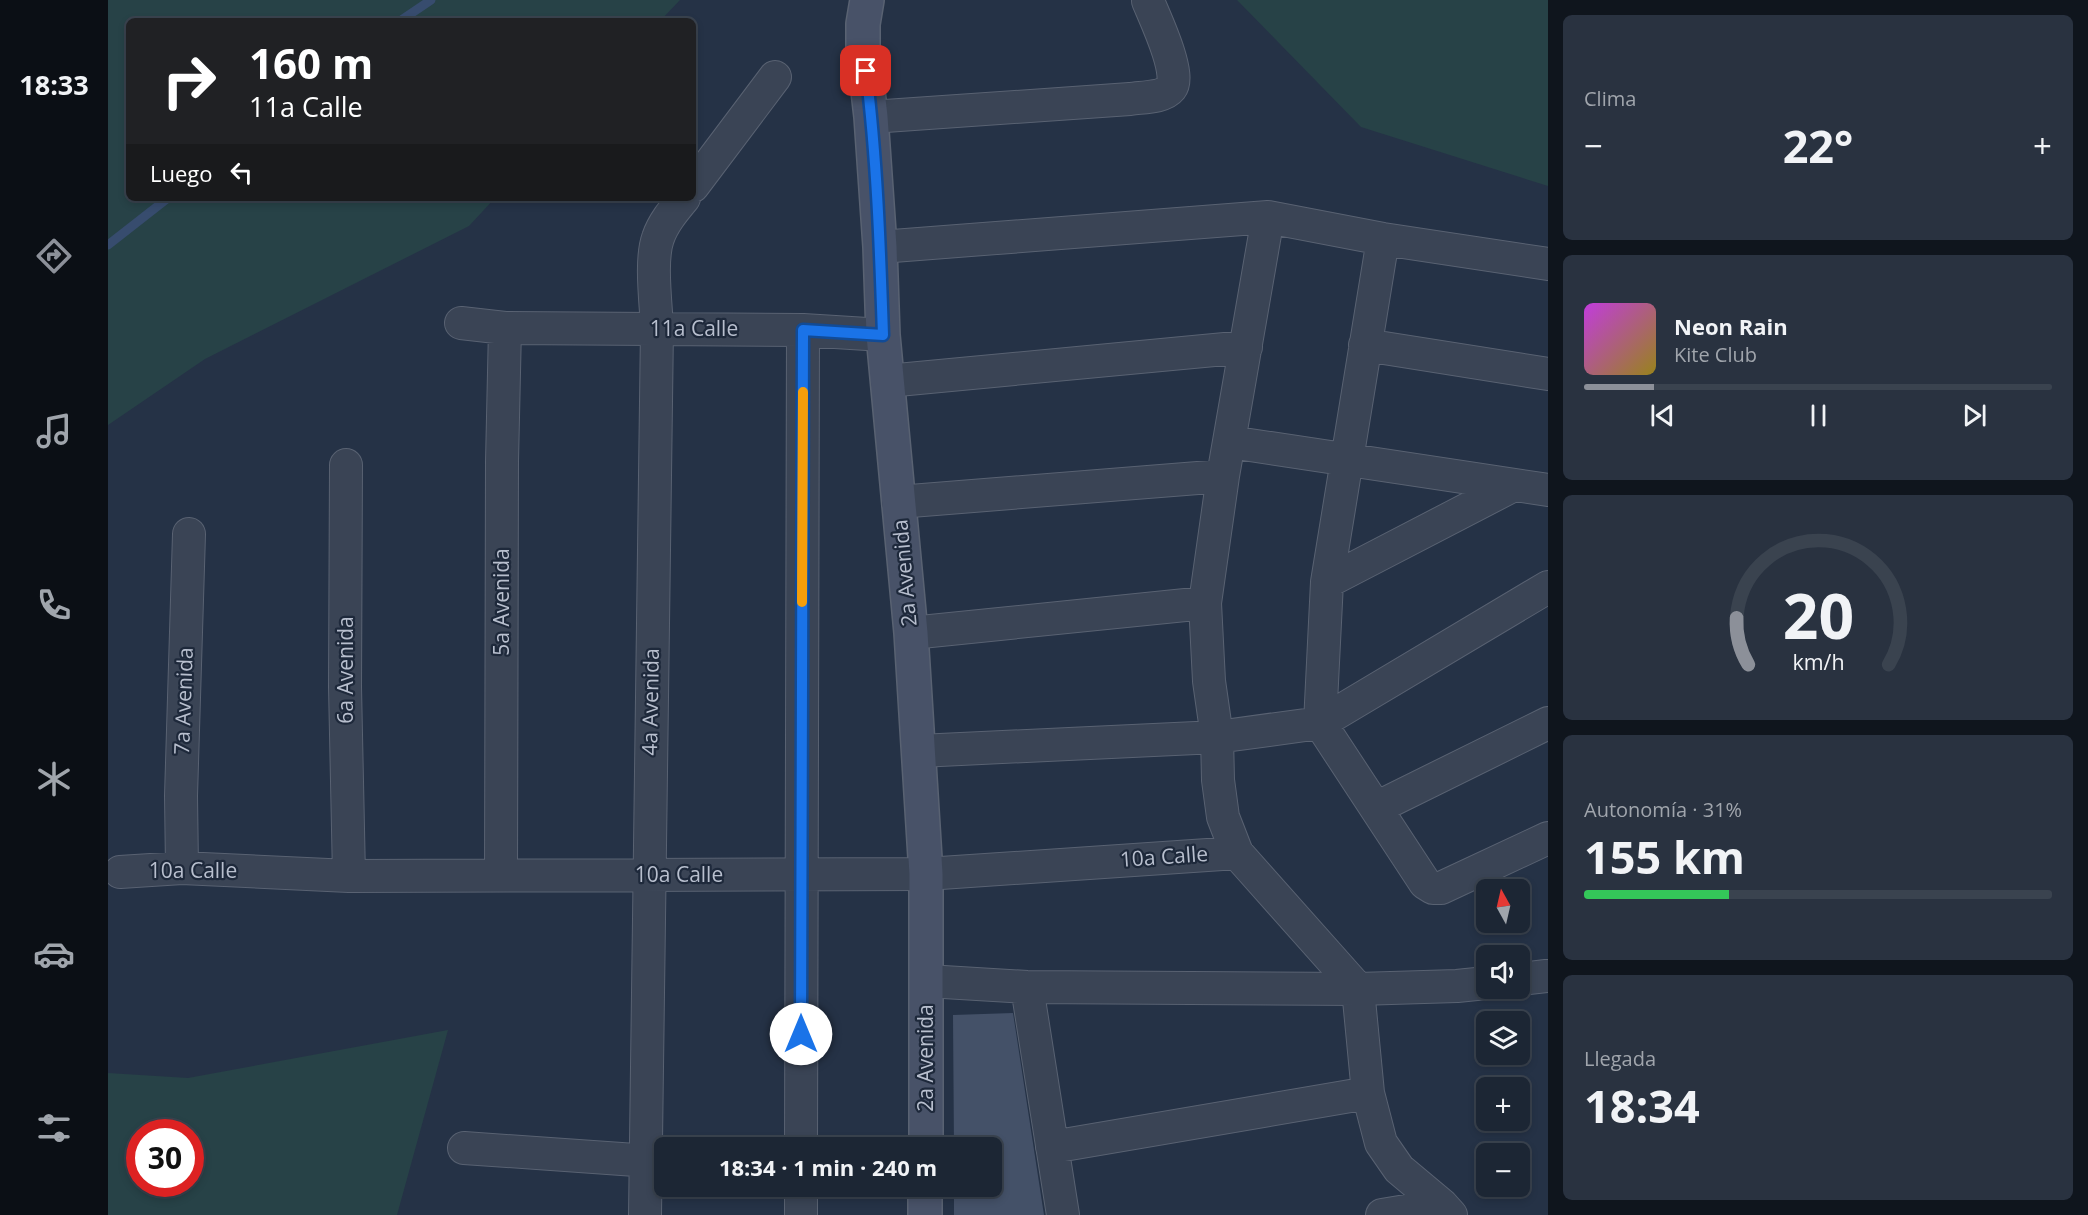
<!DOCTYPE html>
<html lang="es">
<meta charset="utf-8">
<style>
body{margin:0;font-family:"Open Sans",sans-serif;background:#293240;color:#f1f3f6;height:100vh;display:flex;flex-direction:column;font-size:22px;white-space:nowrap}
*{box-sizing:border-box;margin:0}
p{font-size:20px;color:#a0a5ac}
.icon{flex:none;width:33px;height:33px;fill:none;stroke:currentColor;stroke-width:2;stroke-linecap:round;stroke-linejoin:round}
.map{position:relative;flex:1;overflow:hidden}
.details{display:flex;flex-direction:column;gap:15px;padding:15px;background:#0f151d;width:540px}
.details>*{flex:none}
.top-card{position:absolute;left:18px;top:18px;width:570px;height:183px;border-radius:9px;box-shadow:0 3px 9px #0003,0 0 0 2px #3a434f;background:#202124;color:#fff;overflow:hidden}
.needle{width:39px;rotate:352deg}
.buttons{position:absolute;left:1368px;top:879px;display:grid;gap:12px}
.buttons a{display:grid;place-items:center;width:54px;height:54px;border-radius:9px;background:#1c2634;box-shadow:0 3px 9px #0003,0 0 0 2px #3a434f;font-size:30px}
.speed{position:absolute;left:18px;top:1119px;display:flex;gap:12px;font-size:30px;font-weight:700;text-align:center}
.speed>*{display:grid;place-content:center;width:78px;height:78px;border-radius:50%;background:#1c2634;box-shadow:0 3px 9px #0003,0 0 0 2px #3a434f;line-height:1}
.speed .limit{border:9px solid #d22;background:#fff;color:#111}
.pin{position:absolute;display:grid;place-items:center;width:51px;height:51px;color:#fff;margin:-26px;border-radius:12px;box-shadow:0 3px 9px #0006}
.me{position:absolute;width:66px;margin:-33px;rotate:0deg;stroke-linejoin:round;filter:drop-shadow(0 0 4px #0008)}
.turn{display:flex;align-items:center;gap:21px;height:126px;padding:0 24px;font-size:27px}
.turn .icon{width:78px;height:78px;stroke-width:2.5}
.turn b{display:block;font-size:42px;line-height:51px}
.then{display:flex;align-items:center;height:57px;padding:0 24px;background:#0003;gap:12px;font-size:22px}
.big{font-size:45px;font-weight:700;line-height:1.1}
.details .tile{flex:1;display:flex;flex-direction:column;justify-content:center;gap:9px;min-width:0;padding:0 21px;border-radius:9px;background:#293240}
.details .dial{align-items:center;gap:0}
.dial svg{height:156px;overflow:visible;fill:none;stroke:#3a434f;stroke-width:7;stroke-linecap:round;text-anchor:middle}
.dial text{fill:#f1f3f6;stroke:none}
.song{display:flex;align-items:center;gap:18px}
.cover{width:72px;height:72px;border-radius:9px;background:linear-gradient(135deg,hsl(290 70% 55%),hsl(50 70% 35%))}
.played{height:6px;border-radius:3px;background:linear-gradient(90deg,#8c9099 15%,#3a434f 15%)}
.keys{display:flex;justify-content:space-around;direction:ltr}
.heat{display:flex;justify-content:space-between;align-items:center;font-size:33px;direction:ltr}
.charge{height:9px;border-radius:4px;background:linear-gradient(90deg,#34c759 31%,#3a434f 0)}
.trip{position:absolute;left:546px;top:1137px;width:348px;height:60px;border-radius:9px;background:#1c2634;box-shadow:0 3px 9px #0003,0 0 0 2px #3a434f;font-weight:700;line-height:60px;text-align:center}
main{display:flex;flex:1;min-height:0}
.dock{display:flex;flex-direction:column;width:108px;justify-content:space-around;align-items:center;background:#0b0f15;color:#a0a5ac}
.dock .icon{width:42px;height:42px}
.dock .on{color:#8c9099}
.dock b{font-size:27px;color:#f1f3f6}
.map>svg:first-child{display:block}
.green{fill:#274247;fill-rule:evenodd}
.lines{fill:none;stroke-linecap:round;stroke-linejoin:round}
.stream{stroke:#374c6e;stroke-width:9}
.building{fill:#445168}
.street-casing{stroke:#596272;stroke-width:34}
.secondary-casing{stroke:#596272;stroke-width:36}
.street{stroke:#3a4455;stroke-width:32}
.secondary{stroke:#485268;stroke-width:33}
.route-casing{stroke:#114b97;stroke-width:15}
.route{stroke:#1a73e8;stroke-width:10}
.slow{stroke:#f59e0b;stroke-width:10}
.labels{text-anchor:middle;stroke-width:4.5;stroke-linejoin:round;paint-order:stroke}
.street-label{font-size:21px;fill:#b8bfce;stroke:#1e293b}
</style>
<main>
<nav class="dock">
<b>18:33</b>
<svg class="icon on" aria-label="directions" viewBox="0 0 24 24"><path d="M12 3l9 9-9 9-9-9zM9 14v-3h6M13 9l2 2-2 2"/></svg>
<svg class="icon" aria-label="music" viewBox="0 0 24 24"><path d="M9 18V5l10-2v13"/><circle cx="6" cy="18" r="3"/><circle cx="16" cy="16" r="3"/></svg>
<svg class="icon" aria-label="phone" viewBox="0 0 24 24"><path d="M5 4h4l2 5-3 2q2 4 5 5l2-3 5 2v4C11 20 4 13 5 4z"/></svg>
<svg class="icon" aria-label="climate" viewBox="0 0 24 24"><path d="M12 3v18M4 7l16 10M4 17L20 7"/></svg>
<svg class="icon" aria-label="car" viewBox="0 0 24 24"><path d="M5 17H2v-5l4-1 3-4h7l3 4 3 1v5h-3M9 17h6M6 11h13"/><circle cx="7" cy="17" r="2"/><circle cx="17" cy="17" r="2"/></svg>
<svg class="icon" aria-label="filters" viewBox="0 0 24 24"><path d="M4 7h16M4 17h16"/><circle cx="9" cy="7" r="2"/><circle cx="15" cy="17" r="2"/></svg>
</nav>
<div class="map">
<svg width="1440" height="1215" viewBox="0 0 1440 1215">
<rect width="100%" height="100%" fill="#253246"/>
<path class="green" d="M0 0H572L552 21H21V198H387L361 226 97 359 0 425Z
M1129 0H1440V186L1253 127Z
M340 1030 289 1215H0V1073L80 1078ZM32 1132H82V1184H32Z"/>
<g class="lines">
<path class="stream" d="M292 21 323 0
M0 245 60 198"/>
</g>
<path class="building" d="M905 1013 936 1215H846V1186H884V1148H846L845 1015Z"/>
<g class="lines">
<defs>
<path id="street" d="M763 117 1022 99C1034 97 1055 98 1063 88 1074 74 1046 16 1040 1
M585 186 667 77
M1160 217 1115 476 1097 603 1101 681 1109 737 1110 780 1115 817 1129 853 1250 989 1260 1093 1273 1143 1291 1169 1334 1205 1343 1215
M1275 239 1219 582 1212 723 1317 883 1325 888H1333L1440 838
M772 247 1160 217 1275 239 1440 264
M353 323 397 328 695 330 775 335
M1257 345 1440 374
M779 381 1138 347
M1122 442 1440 490
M238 465 237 687 241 876
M790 502 1115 476
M1219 582 1404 486
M803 633 1097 603
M811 751 1109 737 1212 723 1440 587
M1268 808 1440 723
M74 868 73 796 81 534
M12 872 74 868 241 876 818 874 1129 853
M393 875 394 462 397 328
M1412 979 1438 976
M819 981 919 987 1250 989 1349 986 1378 983
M919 987 955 1215
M944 1147 1260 1093
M356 1148 556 1162
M693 1148 695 330
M537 1215 549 328C548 304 542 260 550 238 555 223 566 210 576 198
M693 1215V1186
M1274 1215 1334 1205"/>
<path id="secondary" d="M759 0 755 24V48L763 117 772 247 775 335 803 633 818 874V1148
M817 1215V1186"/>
</defs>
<use href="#street" class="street-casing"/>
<use href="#secondary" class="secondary-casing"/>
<use href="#street" class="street"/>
<use href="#secondary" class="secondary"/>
</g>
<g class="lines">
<defs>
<path id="route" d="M693 1034 695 330 775 335C772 247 769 159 758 71"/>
</defs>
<use href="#route" class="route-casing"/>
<use href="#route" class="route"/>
<path class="slow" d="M694 602 695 392"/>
</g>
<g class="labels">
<g class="street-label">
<text x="586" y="336">11a Calle</text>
<text transform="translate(797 573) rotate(-95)" y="7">2a Avenida</text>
<text transform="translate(394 602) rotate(-90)" y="7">5a Avenida</text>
<text transform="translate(238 670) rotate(-90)" y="7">6a Avenida</text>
<text transform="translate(76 701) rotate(-88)" y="7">7a Avenida</text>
<text transform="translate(543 702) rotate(-89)" y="7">4a Avenida</text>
<text transform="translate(1056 857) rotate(-4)" y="7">10a Calle</text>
<text x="85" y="878">10a Calle</text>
<text x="571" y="882">10a Calle</text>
<text transform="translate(818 1058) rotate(-90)" y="7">2a Avenida</text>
</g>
</g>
</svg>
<div class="buttons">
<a><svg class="needle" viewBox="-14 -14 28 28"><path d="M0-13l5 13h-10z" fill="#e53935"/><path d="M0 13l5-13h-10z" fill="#a0a5ac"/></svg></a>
<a><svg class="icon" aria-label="sound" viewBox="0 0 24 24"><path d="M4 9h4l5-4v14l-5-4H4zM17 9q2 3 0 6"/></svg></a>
<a><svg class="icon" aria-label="layers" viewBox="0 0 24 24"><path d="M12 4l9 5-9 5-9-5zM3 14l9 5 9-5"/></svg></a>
<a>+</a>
<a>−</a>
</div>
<div class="speed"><div class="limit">30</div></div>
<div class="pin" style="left:758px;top:71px;background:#d93025"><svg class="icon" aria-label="arrive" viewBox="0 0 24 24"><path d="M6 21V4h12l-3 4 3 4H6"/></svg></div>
<svg class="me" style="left:693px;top:1034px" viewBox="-20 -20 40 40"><circle r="19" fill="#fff"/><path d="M0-13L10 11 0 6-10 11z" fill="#1a73e8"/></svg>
<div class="trip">18:34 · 1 min · 240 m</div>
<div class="top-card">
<div class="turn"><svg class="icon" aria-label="right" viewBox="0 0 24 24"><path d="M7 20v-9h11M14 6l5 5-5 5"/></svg><div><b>160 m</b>11a Calle</div></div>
<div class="then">Luego<svg class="icon" aria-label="left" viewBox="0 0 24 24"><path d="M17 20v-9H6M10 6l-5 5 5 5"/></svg></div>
</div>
</div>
<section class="details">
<div class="tile"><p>Clima</p>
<div class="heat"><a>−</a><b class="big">22°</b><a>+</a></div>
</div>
<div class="tile">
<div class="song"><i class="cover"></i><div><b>Neon Rain</b><p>Kite Club</p></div></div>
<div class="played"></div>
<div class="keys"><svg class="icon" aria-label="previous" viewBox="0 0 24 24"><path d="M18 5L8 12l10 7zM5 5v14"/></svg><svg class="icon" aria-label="pause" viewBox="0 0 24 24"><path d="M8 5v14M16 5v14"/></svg><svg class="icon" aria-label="next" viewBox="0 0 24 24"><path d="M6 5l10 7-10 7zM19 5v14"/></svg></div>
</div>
<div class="tile dial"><svg viewBox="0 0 100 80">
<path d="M14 69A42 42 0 1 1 86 69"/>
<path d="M14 69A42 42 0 0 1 8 45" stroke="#8c9099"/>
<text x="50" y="56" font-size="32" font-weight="700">20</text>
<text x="50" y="72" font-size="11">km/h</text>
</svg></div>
<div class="tile"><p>Autonomía · 31%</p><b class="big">155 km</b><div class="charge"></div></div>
<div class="tile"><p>Llegada</p><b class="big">18:34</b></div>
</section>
</main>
